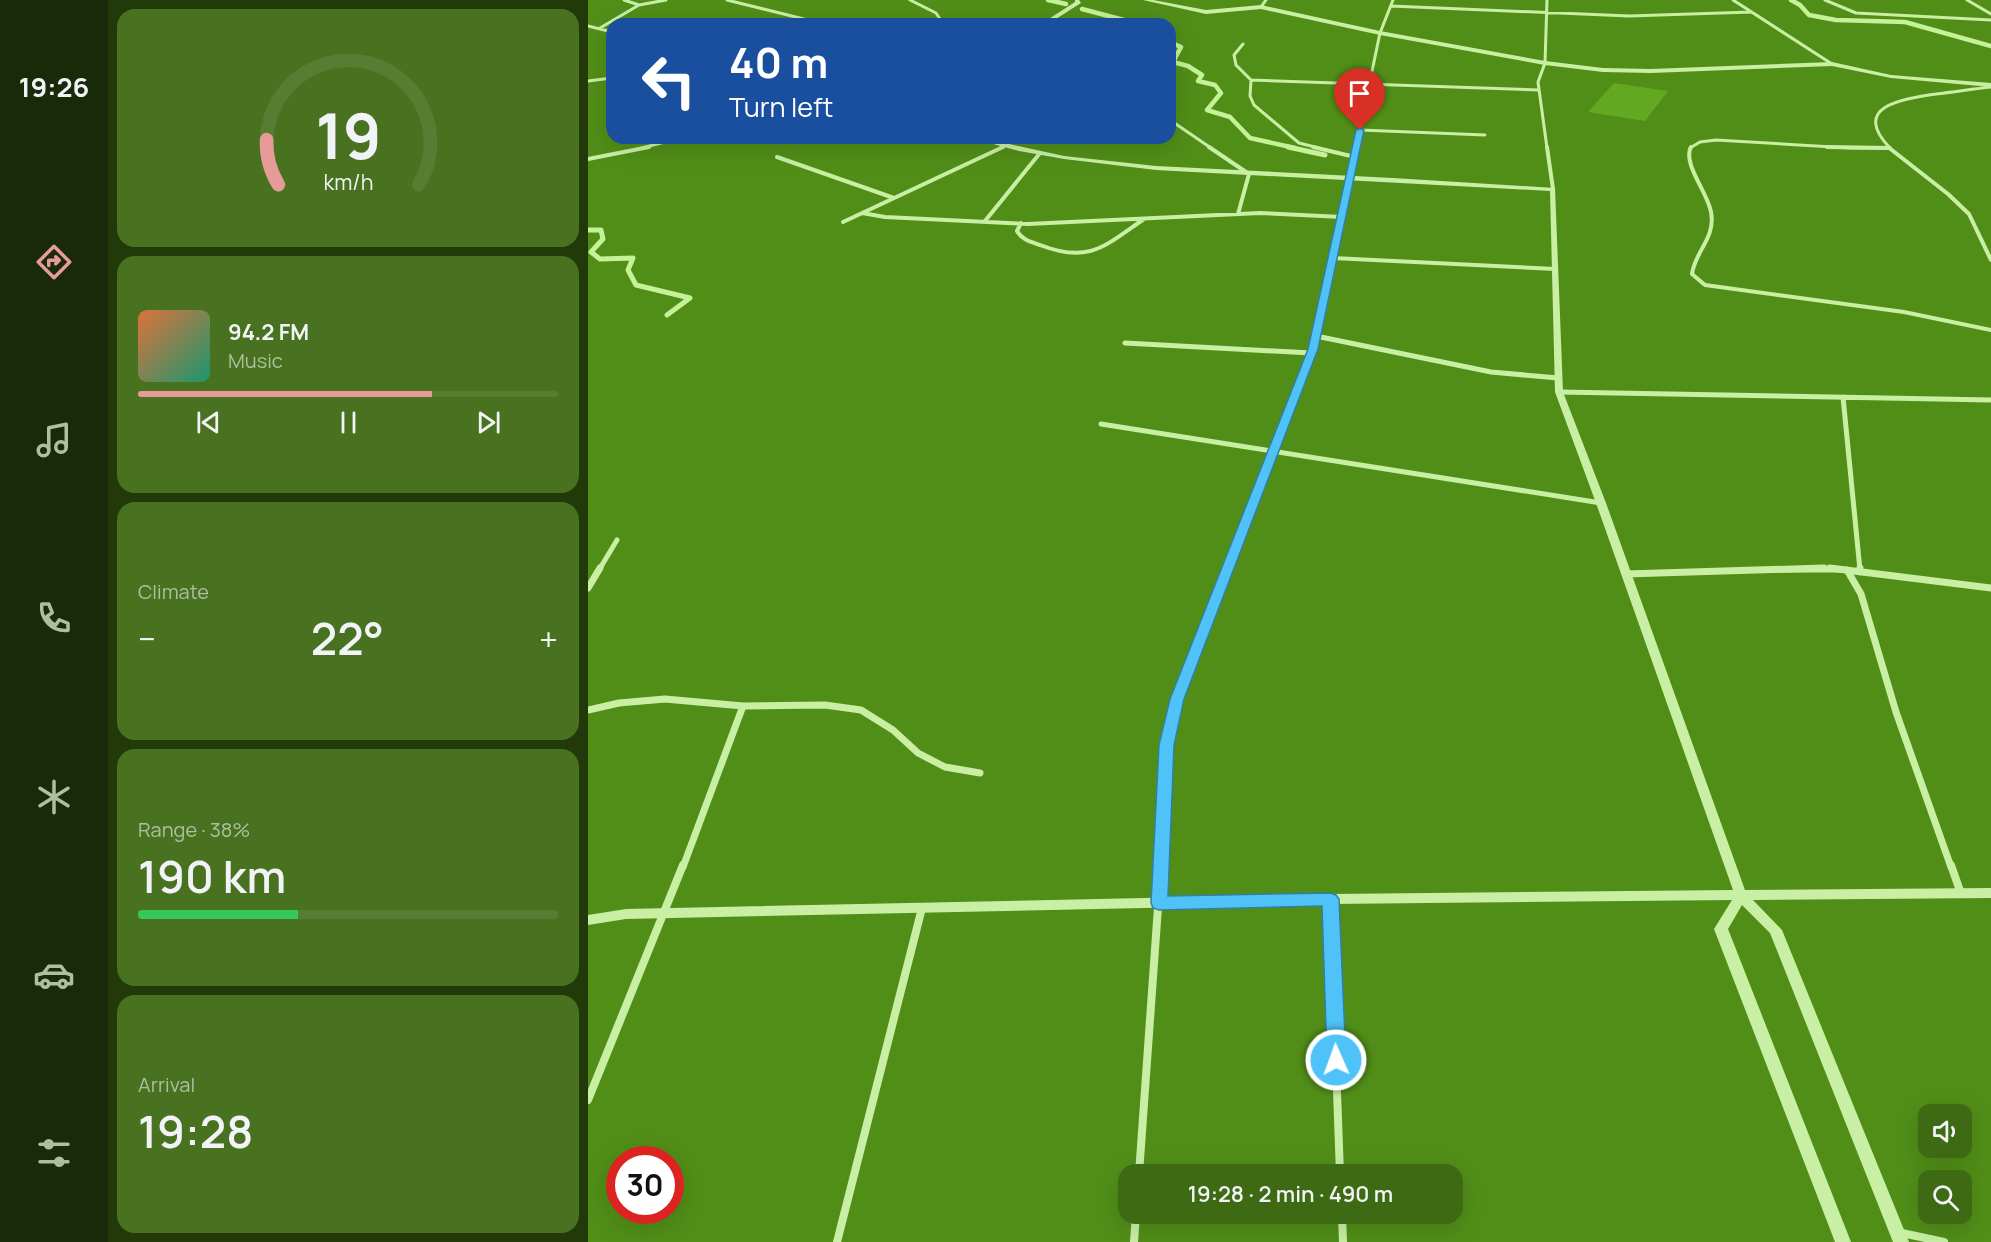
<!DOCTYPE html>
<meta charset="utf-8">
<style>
body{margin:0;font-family:Manrope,sans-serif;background:#487220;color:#f1f3f6;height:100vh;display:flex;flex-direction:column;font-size:22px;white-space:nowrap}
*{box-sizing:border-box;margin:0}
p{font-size:20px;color:#adbf9f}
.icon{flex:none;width:33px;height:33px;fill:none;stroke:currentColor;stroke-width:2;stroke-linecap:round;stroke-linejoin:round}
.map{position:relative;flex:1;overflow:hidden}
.sheet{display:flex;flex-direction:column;gap:9px;padding:9px;background:#223a0a;width:480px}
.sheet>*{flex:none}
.hud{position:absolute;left:18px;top:18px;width:570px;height:126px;border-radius:18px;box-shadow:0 6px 24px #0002;background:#1a4fa0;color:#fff;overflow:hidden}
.tools{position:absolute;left:1330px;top:1104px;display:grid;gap:12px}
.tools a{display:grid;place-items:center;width:54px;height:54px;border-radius:12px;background:#3d6a12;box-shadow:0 6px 24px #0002;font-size:30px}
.speed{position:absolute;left:18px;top:1146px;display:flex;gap:12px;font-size:30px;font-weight:700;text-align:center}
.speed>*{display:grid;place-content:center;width:78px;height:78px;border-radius:50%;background:#3d6a12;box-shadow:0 6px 24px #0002;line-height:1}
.speed .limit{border:9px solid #d22;background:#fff;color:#111}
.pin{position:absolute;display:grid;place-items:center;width:51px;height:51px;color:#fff;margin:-62px -26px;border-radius:50% 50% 50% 0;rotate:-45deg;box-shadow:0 0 6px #0007}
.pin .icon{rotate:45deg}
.me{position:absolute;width:66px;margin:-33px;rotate:358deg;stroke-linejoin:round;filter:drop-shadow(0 0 4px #0008)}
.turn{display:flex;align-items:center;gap:21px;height:126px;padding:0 24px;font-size:27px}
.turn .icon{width:78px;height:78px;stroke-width:2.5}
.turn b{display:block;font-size:42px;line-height:51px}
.big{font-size:45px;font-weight:600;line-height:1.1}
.sheet .tile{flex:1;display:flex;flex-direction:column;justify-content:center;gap:9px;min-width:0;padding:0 21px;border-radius:18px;background:#487220}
.sheet .dial{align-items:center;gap:0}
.dial svg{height:156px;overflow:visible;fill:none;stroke:#567d32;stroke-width:7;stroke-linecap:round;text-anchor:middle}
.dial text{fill:#f1f3f6;stroke:none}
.song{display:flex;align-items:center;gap:18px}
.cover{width:72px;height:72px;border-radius:9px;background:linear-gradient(135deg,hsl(20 70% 55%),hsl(160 70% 35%))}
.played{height:6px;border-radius:3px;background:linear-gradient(90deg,#e69b98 70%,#567d32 70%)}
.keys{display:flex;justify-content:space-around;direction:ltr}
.heat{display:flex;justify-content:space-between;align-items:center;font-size:33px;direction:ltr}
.charge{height:9px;border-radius:4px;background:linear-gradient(90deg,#34c759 38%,#567d32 0)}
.trip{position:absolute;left:530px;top:1164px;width:345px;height:60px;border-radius:18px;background:#3d6a12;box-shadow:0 6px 24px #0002;font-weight:600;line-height:60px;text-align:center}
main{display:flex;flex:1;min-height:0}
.tab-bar{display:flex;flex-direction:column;width:108px;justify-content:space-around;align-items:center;background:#182a07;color:#adbf9f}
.tab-bar .icon{width:42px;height:42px}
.tab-bar .current{color:#e69b98}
.tab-bar b{font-size:27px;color:#f1f3f6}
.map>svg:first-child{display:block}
.green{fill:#63a821}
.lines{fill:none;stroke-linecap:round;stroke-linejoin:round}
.stream-far1{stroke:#c5f197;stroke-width:4.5}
.stream{stroke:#c5f197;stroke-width:5}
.minor-far4{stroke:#c9efa4;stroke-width:3}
.minor-far3{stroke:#c9efa4;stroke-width:4}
.minor-far2{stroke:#c9efa4;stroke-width:5}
.minor-far1{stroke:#c9efa4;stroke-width:7}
.minor{stroke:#c9efa4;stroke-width:8}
.tertiary{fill:#c9efa4;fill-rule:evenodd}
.route{fill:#4fc3f7;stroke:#337fa1;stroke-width:1.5}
</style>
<main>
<nav class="tab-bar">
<b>19:26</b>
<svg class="icon current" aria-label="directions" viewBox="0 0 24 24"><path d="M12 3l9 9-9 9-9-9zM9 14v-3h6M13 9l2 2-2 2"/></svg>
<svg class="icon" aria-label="music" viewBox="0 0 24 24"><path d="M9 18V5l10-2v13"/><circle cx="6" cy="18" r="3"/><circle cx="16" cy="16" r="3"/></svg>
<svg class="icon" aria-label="phone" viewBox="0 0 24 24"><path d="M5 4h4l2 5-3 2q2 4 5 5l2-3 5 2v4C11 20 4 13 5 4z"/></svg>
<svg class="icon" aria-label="climate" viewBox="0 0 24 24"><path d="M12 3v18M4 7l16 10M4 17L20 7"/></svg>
<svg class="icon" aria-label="car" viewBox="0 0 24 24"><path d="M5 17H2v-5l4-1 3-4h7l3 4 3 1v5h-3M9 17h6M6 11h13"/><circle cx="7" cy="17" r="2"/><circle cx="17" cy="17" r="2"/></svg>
<svg class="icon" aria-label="filters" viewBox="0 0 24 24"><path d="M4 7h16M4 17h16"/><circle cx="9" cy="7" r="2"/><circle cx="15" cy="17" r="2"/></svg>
</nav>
<section class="sheet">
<div class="tile dial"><svg viewBox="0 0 100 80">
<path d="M14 69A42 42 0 1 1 86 69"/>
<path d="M14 69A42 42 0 0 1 8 46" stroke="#e69b98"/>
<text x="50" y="56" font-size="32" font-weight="700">19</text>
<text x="50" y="72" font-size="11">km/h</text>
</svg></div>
<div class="tile">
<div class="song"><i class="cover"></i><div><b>94.2 FM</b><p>Music</p></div></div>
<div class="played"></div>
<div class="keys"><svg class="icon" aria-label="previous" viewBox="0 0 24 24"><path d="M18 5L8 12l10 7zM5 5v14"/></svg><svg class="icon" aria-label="pause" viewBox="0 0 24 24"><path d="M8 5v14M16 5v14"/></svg><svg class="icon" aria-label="next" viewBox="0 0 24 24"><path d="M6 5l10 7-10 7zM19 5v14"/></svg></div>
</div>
<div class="tile"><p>Climate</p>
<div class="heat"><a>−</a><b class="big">22°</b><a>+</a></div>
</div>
<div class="tile"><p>Range · 38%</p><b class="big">190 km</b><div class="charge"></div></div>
<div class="tile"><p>Arrival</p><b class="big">19:28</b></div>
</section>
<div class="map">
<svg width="1403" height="1242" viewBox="0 0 1403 1242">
<rect width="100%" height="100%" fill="#518e18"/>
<path class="green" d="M1026 83 1080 91 1057 121 1000 112Z"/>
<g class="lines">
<path class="stream-far1" d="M460 0 478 4
M1203 0 1212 5 1221 15 1248 20 1317 22 1403 46
M494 9 551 24
M582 42 593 47 585 62 600 66 614 75 610 81 627 85 633 93 619 110 642 117 662 138 707 148"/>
<path class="stream" d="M700 147 737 155
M0 230H13L15 239 3 252 12 259 45 258 40 270 48 285 102 298 79 315"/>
<path class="minor-far4" d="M36 0 51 5
M139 0 236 24
M322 0 348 13 352 19 350 24
M959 0 957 63 950 82 959 148
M1145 0 1244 64
M1237 0 1268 13 1403 20
M1379 0 1403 14
M803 6 1041 16 1164 12
M673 7 678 0
M0 26 24 32
M12 28 51 5 78 0
M655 44 646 55 648 65 663 80 662 96 666 105 711 143 731 148
M663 80 951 90
M0 81 24 78
M582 120 623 148
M772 130 897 135
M54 148 92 138
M412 148 416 146
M768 148 792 33 805 0
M1102 148 1112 142 1128 140 1262 148H1302
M1302 148C1262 106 1315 99 1348 94 1366 92 1385 89 1403 87"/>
<path class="minor-far3" d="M621 147 661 174 650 214
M725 147 767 157
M959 147 965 189
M1103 147C1094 163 1120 193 1123 212 1128 238 1107 251 1104 274L1117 285 1316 312 1403 330
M1239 147 1302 148
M1300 147 1360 194 1381 214 1403 260
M189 157 306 198
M0 159 61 147
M274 213 297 217 440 224 672 213 754 217
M397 221 452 153
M255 222 415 147
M433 223 429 231C434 240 443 242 452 245 501 264 517 246 556 219
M745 258 967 269
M728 334 768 147"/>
<path class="minor-far2" d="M728 336 903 372 970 378
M537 343 723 353
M971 392 1403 400
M1255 397 1272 570
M513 424 1013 503
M11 570 29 540
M639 570 725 349 728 333
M1186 570H1254"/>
<path class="minor-far1" d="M1242 568 1403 588
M1272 568V572
M1259 570 1273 594 1308 712 1363 867
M1038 574 1236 568
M0 588 12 568
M0 710 31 703 77 699 155 706 237 705 273 710 305 730 330 753 357 767 392 773
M95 867 155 706
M573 867 579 745 589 699 640 568"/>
<path class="minor" d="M1363 865 1372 891
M742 899 752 1174
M0 1100 95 865
M551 1174 573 865
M754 1214 755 1242
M1309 1232 1356 1242
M249 1242 334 908
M546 1242 548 1214"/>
<path class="tertiary" d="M487 0H491L493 3 460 24H453L487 2Z
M555 0H565L618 10 673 5 792 31 957 61 1015 68 1063 69 1244 62 1303 75 1403 83V87L1303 78 1244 66 1063 73 1015 72 957 65 792 35 673 9 618 14Z
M383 138H394L476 156 568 166 805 178 967 188 975 392 1018 503 1157 890 1403 888V898L1165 900 1194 930 1321 1242H1305L1182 933 1154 905 1140 929 1263 1242H1247L1126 929 1144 900 742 904 38 919 0 925V915L38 909 742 894 1145 890 1008 503 967 392 962 191 568 170 476 159 431 151Z"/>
</g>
<path class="route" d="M772 128 776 130 730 349 596 699 586 745 580 896 742 893 748 895 751 899 758 1060 755 1065 748 1068 742 1065 739 1060 734 906 571 910 565 908 563 903 571 745 582 699 720 349 768 130Z"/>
</svg>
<div class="tools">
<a><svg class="icon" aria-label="sound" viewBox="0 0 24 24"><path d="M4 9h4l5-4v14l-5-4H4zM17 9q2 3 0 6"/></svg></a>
<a><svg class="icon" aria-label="search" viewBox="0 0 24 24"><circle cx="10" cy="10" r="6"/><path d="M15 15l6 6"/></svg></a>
</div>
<div class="speed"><div class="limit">30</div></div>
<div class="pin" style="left:772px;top:130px;background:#d93025"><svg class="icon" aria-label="arrive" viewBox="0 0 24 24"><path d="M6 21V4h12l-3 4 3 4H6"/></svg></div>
<svg class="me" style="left:748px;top:1060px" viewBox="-20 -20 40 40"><circle r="17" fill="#4fc3f7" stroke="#fff" stroke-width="3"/><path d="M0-11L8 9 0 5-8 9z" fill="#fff"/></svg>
<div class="trip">19:28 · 2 min · 490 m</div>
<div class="hud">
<div class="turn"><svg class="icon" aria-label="left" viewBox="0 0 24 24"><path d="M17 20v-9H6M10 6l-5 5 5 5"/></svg><div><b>40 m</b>Turn left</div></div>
</div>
</div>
</main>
